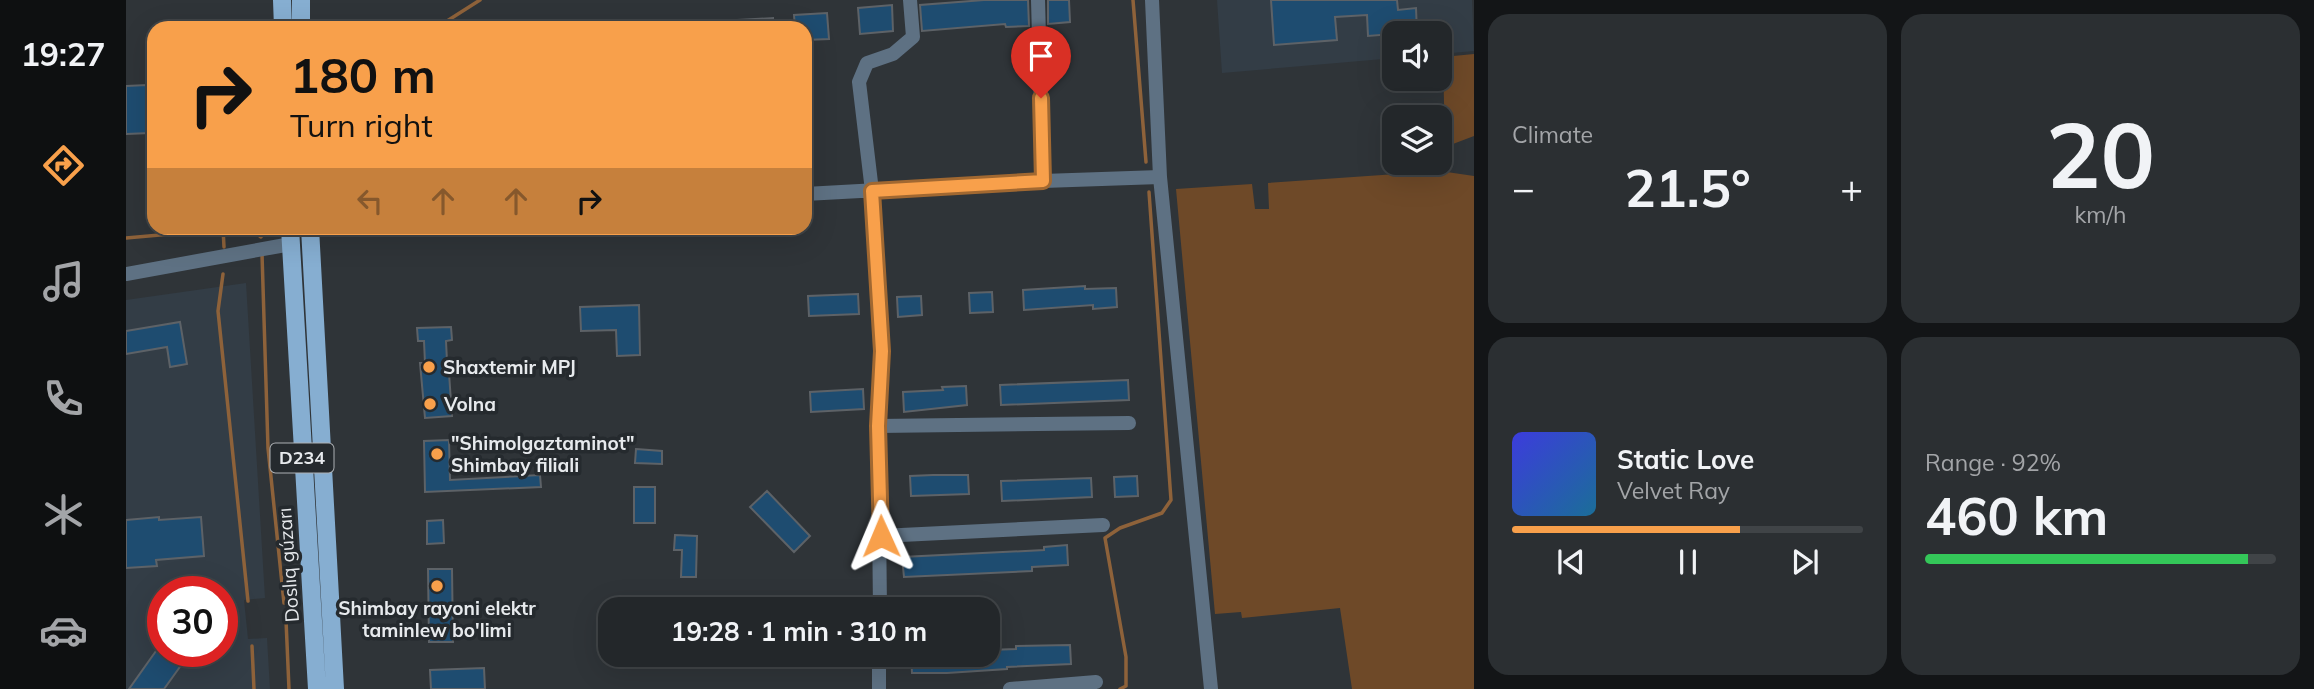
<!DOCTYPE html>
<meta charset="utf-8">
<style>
body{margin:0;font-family:Mulish,sans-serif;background:#2b2f32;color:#f1f3f6;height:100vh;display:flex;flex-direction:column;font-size:26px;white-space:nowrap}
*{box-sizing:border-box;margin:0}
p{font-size:23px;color:#a3a5a8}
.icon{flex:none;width:38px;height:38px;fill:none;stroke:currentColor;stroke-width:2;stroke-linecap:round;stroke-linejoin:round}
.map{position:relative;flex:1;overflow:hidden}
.drawer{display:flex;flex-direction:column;gap:14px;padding:14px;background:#131517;width:840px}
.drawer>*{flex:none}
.guide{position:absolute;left:21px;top:21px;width:665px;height:214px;border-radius:21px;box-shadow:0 7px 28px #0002,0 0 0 2px #404447;background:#f8a04b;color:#111;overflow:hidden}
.controls{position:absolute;left:1256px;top:21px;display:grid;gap:14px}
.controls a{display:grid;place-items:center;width:70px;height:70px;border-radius:14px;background:#23272a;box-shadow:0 7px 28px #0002,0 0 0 2px #404447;font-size:35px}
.speed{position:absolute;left:21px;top:576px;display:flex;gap:14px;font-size:35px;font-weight:700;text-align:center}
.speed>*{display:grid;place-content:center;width:91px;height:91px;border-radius:50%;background:#23272a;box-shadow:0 7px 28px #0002,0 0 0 2px #404447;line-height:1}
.speed .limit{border:10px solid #d22;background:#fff;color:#111}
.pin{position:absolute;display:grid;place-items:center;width:60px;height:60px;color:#fff;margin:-72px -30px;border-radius:50% 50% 50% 0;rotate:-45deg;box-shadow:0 0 7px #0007}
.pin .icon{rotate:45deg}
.me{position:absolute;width:77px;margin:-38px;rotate:359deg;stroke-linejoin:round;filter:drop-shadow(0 0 5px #0008)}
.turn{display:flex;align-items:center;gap:24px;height:147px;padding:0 28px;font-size:32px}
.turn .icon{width:91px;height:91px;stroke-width:2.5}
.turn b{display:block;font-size:49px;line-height:60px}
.lanes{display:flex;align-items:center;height:66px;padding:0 28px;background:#0003;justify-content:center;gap:35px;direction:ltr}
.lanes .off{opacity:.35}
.big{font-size:52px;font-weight:700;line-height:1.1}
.drawer .card{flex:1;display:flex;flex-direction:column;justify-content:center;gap:10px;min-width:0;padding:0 24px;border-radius:21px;background:#2b2f32}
.drawer .dial{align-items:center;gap:0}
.dial b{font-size:91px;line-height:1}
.song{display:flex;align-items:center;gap:21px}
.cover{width:84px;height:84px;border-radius:10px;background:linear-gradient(135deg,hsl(240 70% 55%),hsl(200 70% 35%))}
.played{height:7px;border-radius:4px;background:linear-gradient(90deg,#f8a04b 65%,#404447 65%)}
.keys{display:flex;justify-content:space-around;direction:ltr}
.heat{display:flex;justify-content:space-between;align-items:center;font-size:38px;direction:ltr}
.charge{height:10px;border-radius:5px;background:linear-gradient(90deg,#34c759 92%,#404447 0)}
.drawer .tiles{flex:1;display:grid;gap:14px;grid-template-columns:repeat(2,1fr)}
.trip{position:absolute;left:472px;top:597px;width:402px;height:70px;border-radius:21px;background:#23272a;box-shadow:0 7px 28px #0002,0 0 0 2px #404447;font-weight:700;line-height:70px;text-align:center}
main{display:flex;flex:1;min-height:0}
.dock{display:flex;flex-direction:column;width:126px;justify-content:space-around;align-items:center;background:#0e1011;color:#a3a5a8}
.dock .icon{width:49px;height:49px}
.dock .current{color:#f8a04b}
.dock b{font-size:32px;color:#f1f3f6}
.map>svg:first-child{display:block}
.built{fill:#333d46;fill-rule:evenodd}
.green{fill:#6e4928}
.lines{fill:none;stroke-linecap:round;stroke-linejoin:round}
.stream{stroke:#8e623a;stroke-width:3.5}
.building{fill:#1e4c70;stroke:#5d6267;stroke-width:2}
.street{stroke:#5e7183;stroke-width:14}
.primary{stroke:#86aed1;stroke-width:18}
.route-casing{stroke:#a16831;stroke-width:18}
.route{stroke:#f8a04b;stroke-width:12}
.poi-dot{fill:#f8a04b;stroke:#252a2e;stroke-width:2.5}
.labels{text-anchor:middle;stroke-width:7;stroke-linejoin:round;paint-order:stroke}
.shield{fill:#252a2e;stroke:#adb0b4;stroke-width:2}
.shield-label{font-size:18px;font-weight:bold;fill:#e7eaed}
.poi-label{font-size:19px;font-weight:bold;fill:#e7eaed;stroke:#252a2e;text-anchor:start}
.street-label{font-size:19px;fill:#e7eaed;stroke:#252a2e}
</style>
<main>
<nav class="dock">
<b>19:27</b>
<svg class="icon current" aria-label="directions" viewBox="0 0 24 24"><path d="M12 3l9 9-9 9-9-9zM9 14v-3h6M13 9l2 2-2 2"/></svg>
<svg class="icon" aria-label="music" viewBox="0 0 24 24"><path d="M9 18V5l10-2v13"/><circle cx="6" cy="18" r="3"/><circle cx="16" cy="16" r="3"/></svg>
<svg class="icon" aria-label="phone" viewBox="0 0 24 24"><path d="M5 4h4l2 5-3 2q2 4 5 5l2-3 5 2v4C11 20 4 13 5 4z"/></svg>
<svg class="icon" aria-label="climate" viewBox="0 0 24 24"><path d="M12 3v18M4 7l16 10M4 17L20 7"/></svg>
<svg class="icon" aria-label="car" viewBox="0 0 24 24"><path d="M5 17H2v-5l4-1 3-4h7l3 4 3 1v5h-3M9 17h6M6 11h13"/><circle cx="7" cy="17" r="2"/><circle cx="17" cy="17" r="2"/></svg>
</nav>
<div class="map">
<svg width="1348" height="689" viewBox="0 0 1348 689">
<rect width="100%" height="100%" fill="#2f3438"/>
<path class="built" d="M1091 0H1346L1348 51 1314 54V33H1269V58L1096 73Z
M120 283 139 598 118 600 122 639 141 638 144 689H0V300ZM37 592H96V651H37Z"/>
<path class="green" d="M1348 54V136L1319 147 1317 57Z
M1314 171 1348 176V689H1226L1214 608 1116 618 1115 612 1089 614 1050 189 1126 184 1129 209H1143L1142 183Z"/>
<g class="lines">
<path class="stream" d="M1007 0 1020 162
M310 28 354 0
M97 228 98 247
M0 238 45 234 126 230 135 237
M136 254 142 448 158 603
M97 274 92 311 122 601
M160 620 163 689
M126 646 128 689
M994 689 1000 686V657L979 538 994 528 1036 513 1045 500 1023 192"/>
</g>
<path class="building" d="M858 0H902L903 26 880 27 879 24 796 31 794 5Z
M922 0H943L944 22 922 24Z
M1145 0H1271L1272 10 1290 8 1291 32 1242 36 1241 15 1209 17 1211 40 1148 45Z
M766 5 767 31 734 34 732 8Z
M701 13 703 39 679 40V28H669L668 15Z
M647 18V28H613L612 20Z
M21 85 24 133 0 134V86Z
M959 286V289L990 288 991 307 967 309V305L898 310 897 290Z
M866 292 867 312 844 313 843 293Z
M732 294 733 314 683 316 682 296Z
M795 296 796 315 772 317 771 297Z
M513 305 514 355 491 356 490 330 455 331 454 307Z
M54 322 61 364 44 367 41 347 0 354V331Z
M325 327 326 340 320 341 321 361H326L327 373H323L326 416 299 418 294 363H299L298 341H292L291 328Z
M1002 380 1003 400 875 405 874 385Z
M840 386 841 405 778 412 777 392 817 390 816 387Z
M737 389 738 409 685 412 684 392Z
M323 440 324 480 414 475 415 487 299 492 298 441Z
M510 449 536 451V464L509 463Z
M807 475H842L843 494 785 496 784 476Z
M1011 476 1012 496 989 497 988 477Z
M965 478 966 497 876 501 875 481Z
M508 487H529V523H508Z
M641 491 684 536 668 552 624 507Z
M33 517V520L75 517 78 556 30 560 31 566 0 568V520Z
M317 520 318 543 301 544V521Z
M549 535 571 536 570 577H555L556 550H548Z
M941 545 942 565 906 567V571L778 577 776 557 918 550V547Z
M302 569H326L327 642H303Z
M944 645 945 664 881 667V669L821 673H786L785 654H863V650L890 649V646Z
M30 651H53L61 657 38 689H3Z
M572 654H661V666L572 667Z
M358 668 359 689H305L304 670Z"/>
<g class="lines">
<path class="street" d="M912 0 917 181
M1026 0 1034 177 1085 689
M679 194 917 181 1034 177
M0 274 165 244
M752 426 1003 423
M755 536 977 525
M754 609 752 426 756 351 746 191 733 82 741 63 767 54 787 37 784 0
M753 689V654
M884 689 970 682"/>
<path class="primary" d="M156 0 157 28
M175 0V28
M164 228 191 689
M184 228 209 689"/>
</g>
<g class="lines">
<defs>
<path id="route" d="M755 536 752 426 756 351 746 191 917 181 915 98"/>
</defs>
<use href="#route" class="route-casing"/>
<use href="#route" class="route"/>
</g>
<g class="poi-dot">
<circle cx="303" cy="367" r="7"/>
<circle cx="304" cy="404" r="7"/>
<circle cx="311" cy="454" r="7"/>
<circle cx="311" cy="586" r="7"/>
</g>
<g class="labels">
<rect class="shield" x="144.5" y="443.5" width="63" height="29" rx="5"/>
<g class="shield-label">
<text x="176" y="464">D234</text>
</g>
<g class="poi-label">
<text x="317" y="374">Shaxtemir MPJ</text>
<text x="318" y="411">Volna</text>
<text x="325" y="450">"Shimolgaztaminot"<tspan x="325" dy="22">Shimbay filiali</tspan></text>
<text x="311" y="615" text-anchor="middle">Shimbay rayoni elektr<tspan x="311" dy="22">taminlew bo'limi</tspan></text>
</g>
<g class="street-label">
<text transform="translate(162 565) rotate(-94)" y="7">Doslıq gúzarı</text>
</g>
</g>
</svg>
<div class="controls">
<a><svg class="icon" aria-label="sound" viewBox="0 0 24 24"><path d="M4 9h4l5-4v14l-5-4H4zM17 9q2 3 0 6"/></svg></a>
<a><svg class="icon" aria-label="layers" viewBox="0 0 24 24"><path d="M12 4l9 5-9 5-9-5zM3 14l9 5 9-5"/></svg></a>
</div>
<div class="speed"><div class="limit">30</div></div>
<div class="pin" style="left:915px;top:98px;background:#d93025"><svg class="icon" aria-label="arrive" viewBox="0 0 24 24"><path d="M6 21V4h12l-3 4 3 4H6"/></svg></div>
<svg class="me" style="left:755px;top:536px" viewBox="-20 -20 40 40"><path d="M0-17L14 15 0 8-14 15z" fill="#f8a04b" stroke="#fff" stroke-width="4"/></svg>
<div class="trip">19:28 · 1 min · 310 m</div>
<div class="guide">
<div class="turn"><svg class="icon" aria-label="right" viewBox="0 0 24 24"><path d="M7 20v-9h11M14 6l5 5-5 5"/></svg><div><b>180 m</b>Turn right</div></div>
<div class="lanes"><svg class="icon off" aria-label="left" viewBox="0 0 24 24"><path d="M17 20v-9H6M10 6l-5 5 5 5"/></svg><svg class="icon off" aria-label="ahead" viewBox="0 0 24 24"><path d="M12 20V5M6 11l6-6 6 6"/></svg><svg class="icon off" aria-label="ahead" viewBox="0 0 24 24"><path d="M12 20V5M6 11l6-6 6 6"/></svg><svg class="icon" aria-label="right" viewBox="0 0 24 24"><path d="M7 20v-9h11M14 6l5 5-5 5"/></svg></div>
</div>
</div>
<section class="drawer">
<div class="tiles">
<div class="card"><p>Climate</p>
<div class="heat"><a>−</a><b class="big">21.5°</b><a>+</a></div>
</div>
<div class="card dial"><b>20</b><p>km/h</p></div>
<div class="card">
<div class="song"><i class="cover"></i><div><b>Static Love</b><p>Velvet Ray</p></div></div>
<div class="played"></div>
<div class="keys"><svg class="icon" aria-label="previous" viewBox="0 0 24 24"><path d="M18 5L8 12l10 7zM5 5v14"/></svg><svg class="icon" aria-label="pause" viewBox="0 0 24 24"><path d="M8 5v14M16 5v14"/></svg><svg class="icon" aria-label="next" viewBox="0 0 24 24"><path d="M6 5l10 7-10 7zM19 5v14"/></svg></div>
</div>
<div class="card"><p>Range · 92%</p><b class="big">460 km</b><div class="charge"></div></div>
</div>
</section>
</main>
